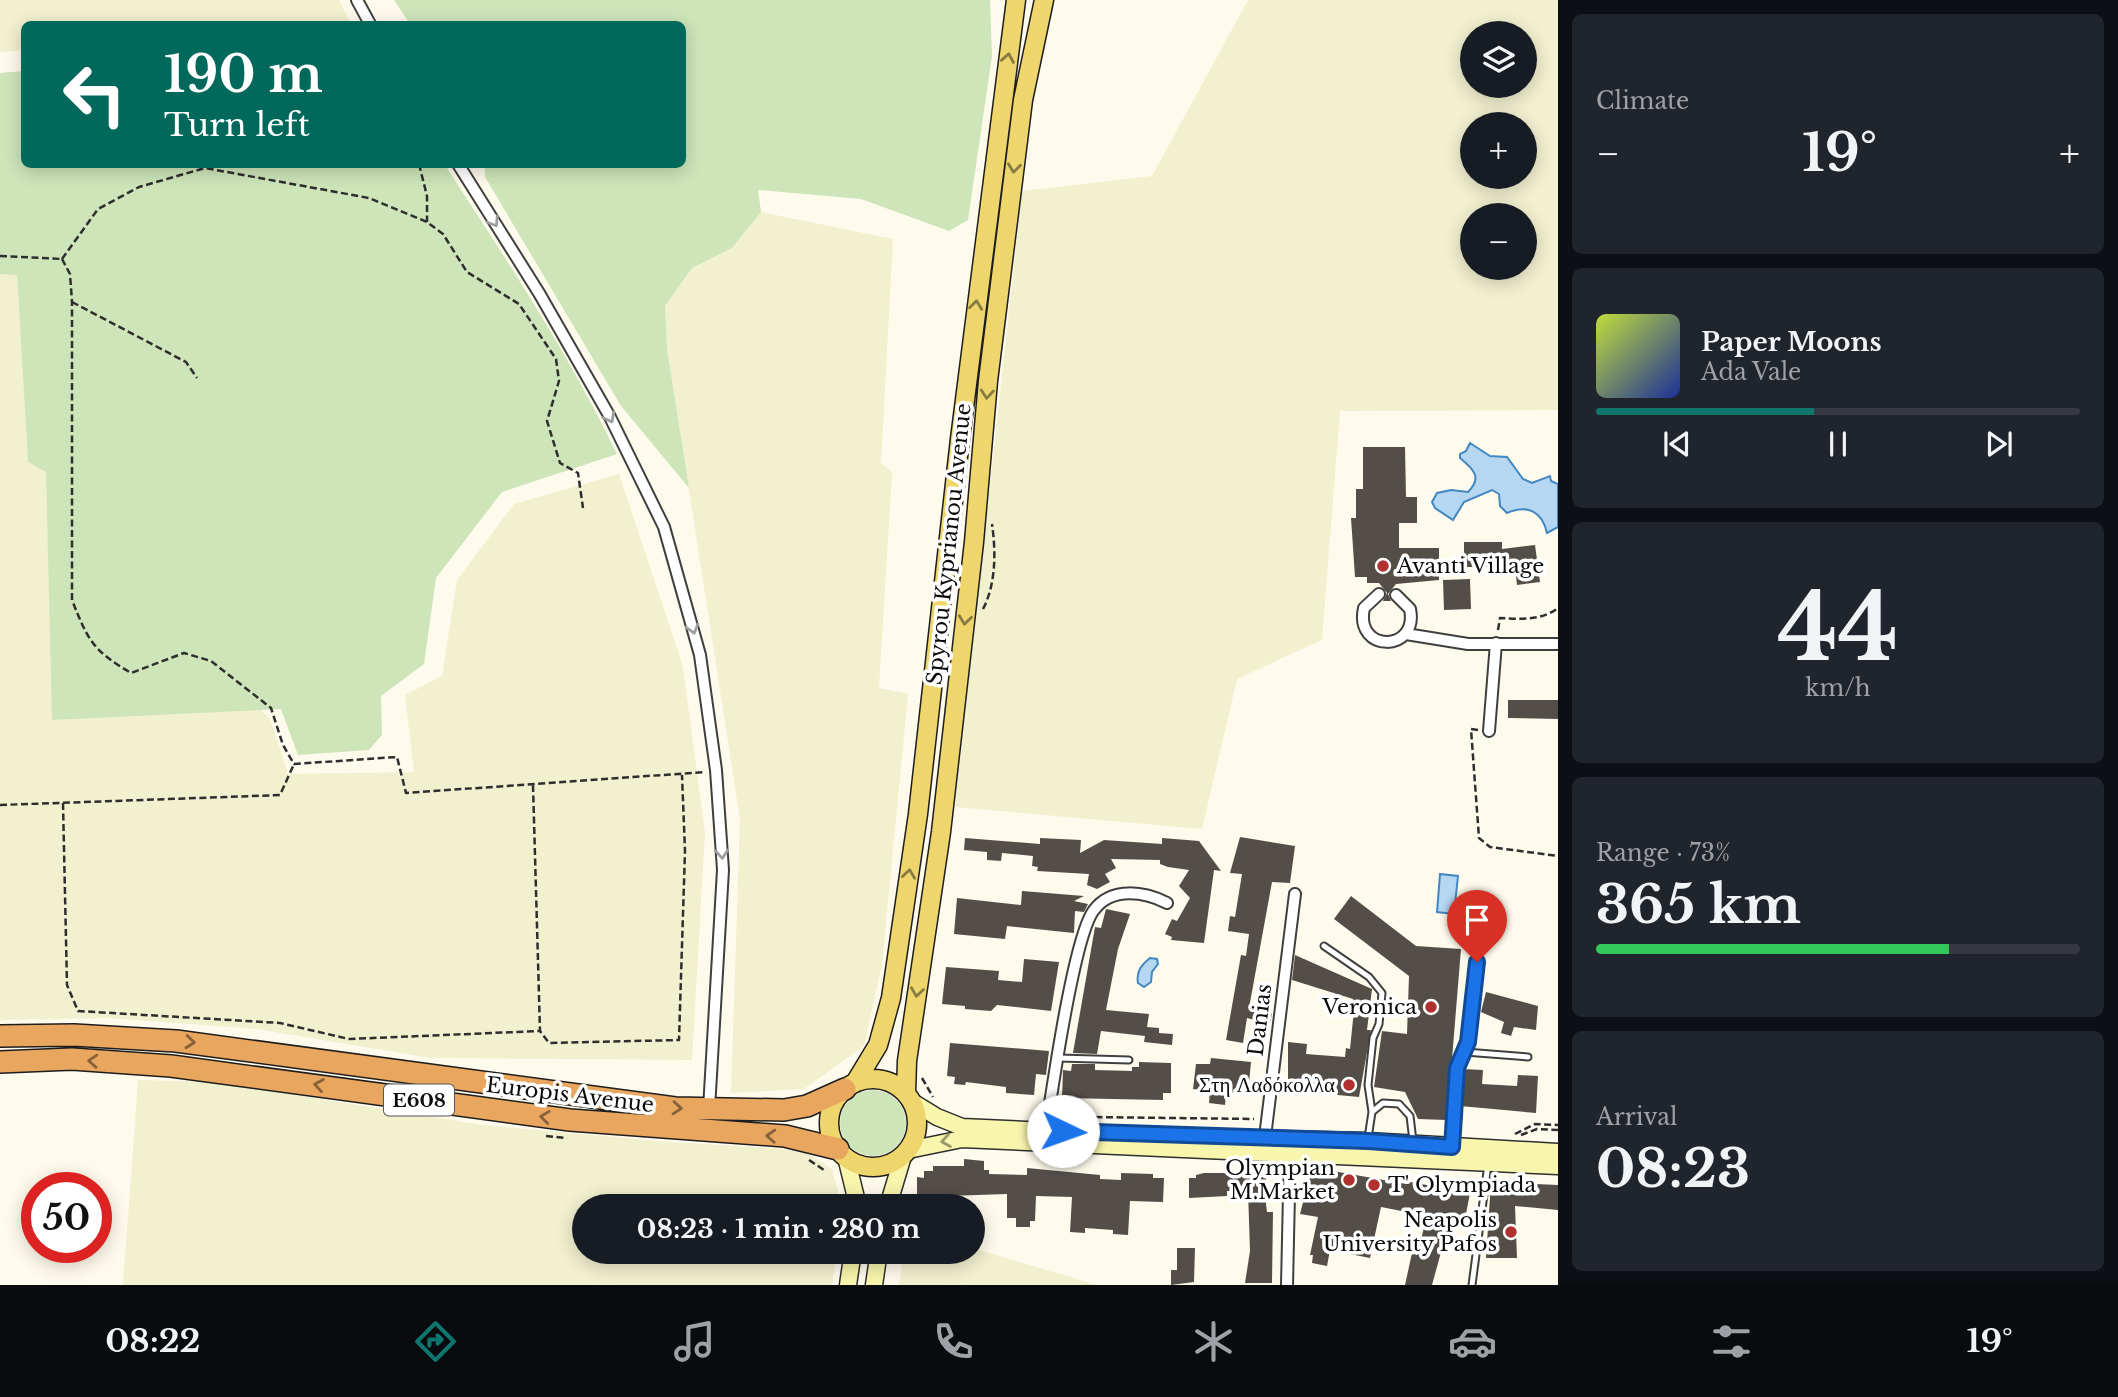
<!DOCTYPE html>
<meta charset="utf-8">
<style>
body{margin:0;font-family:"Libre Baskerville",serif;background:#20242c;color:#f1f3f6;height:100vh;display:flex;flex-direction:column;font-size:26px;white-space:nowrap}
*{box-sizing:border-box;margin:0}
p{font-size:23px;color:#9ea1a6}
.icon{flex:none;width:38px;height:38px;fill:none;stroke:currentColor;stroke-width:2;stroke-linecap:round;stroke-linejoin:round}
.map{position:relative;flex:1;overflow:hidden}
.panel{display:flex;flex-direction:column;gap:14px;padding:14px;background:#0d0f14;width:560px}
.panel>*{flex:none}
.guide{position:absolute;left:21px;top:21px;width:665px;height:147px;border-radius:10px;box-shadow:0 4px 18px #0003;background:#00695c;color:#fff;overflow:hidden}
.tools{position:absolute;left:1460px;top:21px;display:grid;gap:14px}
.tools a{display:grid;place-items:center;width:77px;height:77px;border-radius:50%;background:#171b24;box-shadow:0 4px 18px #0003;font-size:35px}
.speed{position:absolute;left:21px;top:1172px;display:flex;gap:14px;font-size:35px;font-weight:700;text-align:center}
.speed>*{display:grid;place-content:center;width:91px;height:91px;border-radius:50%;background:#171b24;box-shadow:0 4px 18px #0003;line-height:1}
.speed .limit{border:10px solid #d22;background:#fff;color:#111}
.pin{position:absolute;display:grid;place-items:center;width:60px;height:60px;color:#fff;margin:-72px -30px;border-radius:50% 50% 50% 0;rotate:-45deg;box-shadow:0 0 7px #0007}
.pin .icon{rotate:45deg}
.me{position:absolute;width:77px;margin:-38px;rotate:93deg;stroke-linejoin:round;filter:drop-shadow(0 0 5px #0008)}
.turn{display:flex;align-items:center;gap:24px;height:147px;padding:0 28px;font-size:32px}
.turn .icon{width:91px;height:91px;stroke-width:2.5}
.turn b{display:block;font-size:49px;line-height:60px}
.big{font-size:52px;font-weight:700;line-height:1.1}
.panel .widget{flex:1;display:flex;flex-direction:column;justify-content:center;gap:10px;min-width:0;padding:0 24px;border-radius:10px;background:#20242c}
.panel .dial{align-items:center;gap:0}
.dial b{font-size:91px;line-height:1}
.song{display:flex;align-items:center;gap:21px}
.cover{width:84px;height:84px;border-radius:10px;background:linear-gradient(135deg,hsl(70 70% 55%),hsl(230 70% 35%))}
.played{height:7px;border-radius:4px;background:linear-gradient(90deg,#0f766e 45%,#363941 45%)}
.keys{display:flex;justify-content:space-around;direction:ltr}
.heat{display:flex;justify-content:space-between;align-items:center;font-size:38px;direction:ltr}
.charge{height:10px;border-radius:5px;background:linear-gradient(90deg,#34c759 73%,#363941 0)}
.trip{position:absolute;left:572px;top:1194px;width:413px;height:70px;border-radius:35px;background:#171b24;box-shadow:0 4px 18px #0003;font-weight:700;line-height:70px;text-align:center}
.tabs{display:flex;height:112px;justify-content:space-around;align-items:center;background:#090b0e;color:#9ea1a6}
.tabs .icon{width:49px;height:49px}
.tabs .current{color:#0f766e}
.tabs b{font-size:32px;color:#f1f3f6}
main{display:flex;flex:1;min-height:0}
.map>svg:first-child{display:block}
.farmland{fill:#f1f0cf;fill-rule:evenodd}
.green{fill:#cde5b9}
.water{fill:#b5d7f1;stroke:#4287c2;stroke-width:2}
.building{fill:#544e49}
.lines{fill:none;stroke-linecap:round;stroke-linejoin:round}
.lane-casing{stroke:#3f3f3f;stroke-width:9}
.street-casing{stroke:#3f3f3f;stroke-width:14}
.secondary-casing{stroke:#2e2e2e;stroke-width:19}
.primary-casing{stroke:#1d1d1d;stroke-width:21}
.highway-casing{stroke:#1d1d1d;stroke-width:24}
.path{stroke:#2e2e2e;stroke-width:2.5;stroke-dasharray:7 3.5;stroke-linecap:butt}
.lane{stroke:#fff;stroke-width:5}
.street{stroke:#fff;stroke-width:10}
.secondary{stroke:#f8f5ac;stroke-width:16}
.primary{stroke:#eed66c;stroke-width:18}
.highway{stroke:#e9a65f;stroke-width:21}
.oneway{stroke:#887b41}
.oneway2{stroke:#9e9e9e}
.oneway3{stroke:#86613a}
.oneway4{stroke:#9a986c}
.route-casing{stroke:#114b97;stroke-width:18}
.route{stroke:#1a73e8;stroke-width:12}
.poi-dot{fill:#b0312f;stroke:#fff;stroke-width:2.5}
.labels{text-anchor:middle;stroke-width:7;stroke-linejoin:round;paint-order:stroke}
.shield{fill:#fff;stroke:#555;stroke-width:2}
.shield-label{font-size:19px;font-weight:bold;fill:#0c0c0c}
.street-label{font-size:21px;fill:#0c0c0c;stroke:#fff}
.poi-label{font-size:21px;fill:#0c0c0c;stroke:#fff;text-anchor:end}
</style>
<main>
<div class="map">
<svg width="1558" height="1285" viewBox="0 0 1558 1285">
<rect width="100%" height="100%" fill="#fefbec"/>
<path class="farmland" d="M0 0H339L351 24H24V50L0 52Z
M1248 0H1558V410L1340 411 1322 640 1237 679 1202 829 955 807 1022 191 1152 176ZM1524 33V86H1472V33ZM1524 124V177H1472V124ZM1524 215V268H1472V215Z
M761 212 893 239 881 463 892 473 879 688 908 694 882 965 864 1046 804 1089 731 1093 740 819 667 349 665 306 692 268 732 248Z
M0 274H17L28 462 46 472 53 720 258 708 270 718 288 774 414 772 405 695 442 676 457 580 514 504 619 474 683 667 705 833 692 1060 430 1058 256 1029 108 1018 0 1020Z
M138 1080 216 1082 482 1125 658 1141 802 1150 832 1169 842 1206H584V1251H837L832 1285H123Z
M973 1248 1097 1285H899L904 1251H973Z"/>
<path class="green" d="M394 0H990L992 56 968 220 949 231 861 199 758 190 761 212 732 248 692 268 665 306 667 349 689 488 621 406 485 177V165L682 164V24H410Z
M24 71V164L445 165C506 259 568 352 617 454L502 492 436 578 424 664 381 696 382 735 369 750 298 755 281 709 52 720 46 472 28 462 17 275 0 274V73Z
M840 1123a33 33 0 1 1 66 0a33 33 0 1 1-66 0Z"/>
<path class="water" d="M1470 443 1490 456 1507 457 1523 479 1532 483 1550 476 1551 481 1558 484V527L1547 533C1542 511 1527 504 1507 513L1500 506 1499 494 1492 490 1464 502 1453 520 1435 508 1432 502 1437 493 1451 490 1468 492C1483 477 1473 469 1460 458V454L1466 451Z
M1440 874 1458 876 1454 914 1437 912Z
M1150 958 1157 959 1158 964 1152 972 1151 982 1144 987 1138 983C1136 972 1141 965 1150 958Z"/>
<path class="building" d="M1363 447H1405L1406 497H1417V523H1399V548H1439V580L1396 584 1388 594 1391 601H1383L1387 593 1379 583H1367V577H1355L1351 518H1356V489H1363Z
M1464 542H1502V549L1535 545 1540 582 1517 585 1515 567H1464Z
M1470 579 1471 609 1444 610 1443 580Z
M1508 700H1558V719L1508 718Z
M1240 837 1295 846 1290 883 1272 882 1249 1008 1272 1013 1270 1024 1247 1018 1243 1043 1226 1040 1241 955 1246 956 1249 934 1228 931 1230 916 1235 917 1242 874 1230 873Z
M965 838 1040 844V838L1081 840 1080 853 1104 840 1162 844V838L1199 841 1221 871 1214 870 1204 943 1171 940 1172 937 1165 934 1172 919 1177 921 1190 898 1179 886 1189 870 1168 867 1160 864V860L1111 859 1116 868 1105 874 1110 882 1097 889 1087 885 1089 874 1037 871 1038 867 1032 866 1033 856 1002 853 1001 861 987 860V852L964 850Z
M1022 891 1084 896 1074 901 1088 904 1084 912 1075 911 1074 933 1007 926 1005 939 954 934 957 898 1021 905Z
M1351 896 1416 946 1461 949 1447 1120 1418 1119 1405 1092 1374 1087 1382 1031 1407 1034 1409 976 1334 919Z
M1106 909 1130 914 1118 949 1106 1010 1149 1014 1147 1027 1159 1028V1033L1173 1034 1172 1045 1144 1042 1145 1036 1101 1031 1097 1054 1073 1053 1095 927 1101 928Z
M1295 955 1372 989 1367 1030H1371L1359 1097 1327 1094 1328 1090 1320 1089V1085L1288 1083V1042L1307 1044 1306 1054 1345 1057 1346 1048 1350 1049 1354 1010H1351L1353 999 1292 980Z
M1024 959 1059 962 1051 1011 997 1005 991 1011 965 1009V1006L942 1004 946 967 999 971 998 980 1022 982Z
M1486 992 1538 1006 1536 1030 1514 1027 1511 1036 1501 1033 1504 1022 1481 1012Z
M950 1043 1049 1051 1046 1075 1036 1074 1034 1095 1006 1093V1087L966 1082 965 1085 954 1084 955 1077 947 1076Z
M1211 1058 1251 1062 1248 1094 1226 1092 1225 1105 1209 1103 1210 1091 1193 1089 1196 1064H1210Z
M1139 1062 1171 1063V1093H1163V1100L1062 1098 1063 1070 1071 1071 1072 1064H1095V1070L1132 1071V1067H1139Z
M1462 1069 1483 1070 1482 1084 1517 1086 1518 1075 1538 1076 1536 1113 1460 1106Z
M964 1159 984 1161V1170H989V1174L1027 1175V1168L1100 1175V1179L1121 1180V1173L1153 1174V1178H1164L1163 1202 1130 1201 1128 1235 1113 1234V1230L1085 1228V1233L1070 1232 1072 1197 1036 1196 1035 1221H1030V1227H1016V1218H1007V1194L917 1197V1177L924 1178V1171H933V1166H964Z
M1315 1171H1333L1389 1181V1178L1470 1193 1465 1219 1451 1216 1432 1285H1405L1412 1253 1417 1255 1427 1216 1381 1207 1370 1258 1330 1250 1327 1266 1312 1263 1313 1255H1310L1318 1217 1300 1214 1309 1179Z
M1204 1173H1248V1177H1266V1204L1267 1212H1273L1272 1283H1245L1250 1251 1248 1191H1227V1196L1189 1198V1178H1196V1175Z
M1491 1182 1558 1185V1210L1515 1206 1517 1258H1486Z
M1177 1248H1195L1194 1282 1171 1285V1270H1177Z"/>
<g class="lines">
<defs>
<path id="lane" d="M1324 946 1369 977 1382 993 1379 1024 1373 1038 1368 1085 1372 1112 1368 1138
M1465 1052 1528 1057
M1059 1058 1129 1060
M1372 1112 1383 1103 1399 1104 1410 1116 1413 1141
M1452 1143 1457 1068 1468 1042 1477 962
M1472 1285 1488 1164"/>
<path id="street" d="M357 0 370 24
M458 164 539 293 610 417 664 527 700 655 716 770 723 870 709 1109
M1379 594 1364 608C1354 653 1419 653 1410 609L1396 595
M1406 634 1468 644H1558
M1489 731 1496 643
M1046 1130C1052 1091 1074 935 1094 910 1112 886 1145 892 1167 903
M1264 1145 1295 894
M1287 1285 1290 1148"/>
<path id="secondary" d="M911 1101 937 1117 962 1127 1181 1137 1368 1141 1558 1152
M908 1150 962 1139 1558 1166
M846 1157 858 1206
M888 1206 903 1156
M848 1285 853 1251
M874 1285 879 1251"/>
<path id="primary" d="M829 1123a44 44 0 1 1 88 0a44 44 0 1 1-88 0Z
M855 1083 878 1045 891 998 918 814 960 439 1016 0
M906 1093 907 1061 941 832 974 542 988 381 1023 100 1044 0"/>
<path id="highway" d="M0 1036 74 1035 176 1041 675 1108 784 1110 807 1106 845 1089
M0 1062 72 1059 171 1066 570 1120 785 1136 838 1149"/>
</defs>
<use href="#lane" class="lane-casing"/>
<use href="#street" class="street-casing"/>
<use href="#secondary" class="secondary-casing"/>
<use href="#primary" class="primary-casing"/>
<use href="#highway" class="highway-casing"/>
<path class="path" d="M419 164 427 196V222
M0 256 62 259
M62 259 70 274 72 302V600C88 640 92 650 131 673L184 653 211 661 271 708 283 745 294 764 397 757 406 793 705 772
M62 259 98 209 139 187 205 168 369 198 427 222 443 234 467 272 519 304 556 359 559 381 547 421 560 463 578 473 583 508
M72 302 186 362 197 378
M983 609C996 584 996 552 992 524
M1498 630 1500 618C1520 619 1541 621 1558 608
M1478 730 1471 729 1479 838 1490 847 1558 856
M533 785 540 1031 549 1043 679 1040 685 851 682 775
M63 803 67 985 78 1011 280 1023 349 1039 540 1031
M0 805 280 795 294 764
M922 1078 933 1097
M1085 1117 1254 1119
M1515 1134 1535 1124 1558 1125
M1521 1135 1537 1129 1558 1130
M546 1136 567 1138
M809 1160 824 1170"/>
<use href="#lane" class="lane"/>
<use href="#street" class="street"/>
<use href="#secondary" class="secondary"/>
<use href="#primary" class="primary"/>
<use href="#highway" class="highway"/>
</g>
<defs><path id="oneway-chevron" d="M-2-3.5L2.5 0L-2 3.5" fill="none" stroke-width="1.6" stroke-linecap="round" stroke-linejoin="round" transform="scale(1.75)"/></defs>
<g class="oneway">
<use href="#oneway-chevron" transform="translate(1008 58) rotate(-80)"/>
<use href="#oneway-chevron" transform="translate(1014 168) rotate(97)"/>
<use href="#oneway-chevron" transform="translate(976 305) rotate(-83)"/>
<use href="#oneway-chevron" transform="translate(987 394) rotate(95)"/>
<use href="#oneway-chevron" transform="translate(965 620) rotate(97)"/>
<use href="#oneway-chevron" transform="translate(909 874) rotate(-82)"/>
<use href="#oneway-chevron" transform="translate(917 992) rotate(98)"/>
</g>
<g class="oneway2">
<use href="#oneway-chevron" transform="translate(494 222) rotate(58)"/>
<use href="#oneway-chevron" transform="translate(610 418) rotate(62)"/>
<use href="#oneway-chevron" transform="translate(693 629) rotate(74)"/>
<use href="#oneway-chevron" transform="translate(722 854) rotate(86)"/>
</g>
<g class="oneway3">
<use href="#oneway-chevron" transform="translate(190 1042) rotate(6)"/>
<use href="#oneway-chevron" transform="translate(93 1061) rotate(-176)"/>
<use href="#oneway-chevron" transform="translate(319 1085) rotate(-171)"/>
<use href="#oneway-chevron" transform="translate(677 1108) rotate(4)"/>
<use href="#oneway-chevron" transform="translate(545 1117) rotate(-173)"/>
<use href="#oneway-chevron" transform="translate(771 1136) rotate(-177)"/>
</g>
<use class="oneway4" href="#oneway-chevron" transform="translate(946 1141) rotate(171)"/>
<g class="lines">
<defs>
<path id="route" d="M1063 1131 1368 1141 1452 1147 1457 1068 1468 1042 1477 962"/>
</defs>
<use href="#route" class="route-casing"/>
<use href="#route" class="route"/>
</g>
<g class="poi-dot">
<circle cx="1383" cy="566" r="7"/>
<circle cx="1431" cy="1007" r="7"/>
<circle cx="1349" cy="1085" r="7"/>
<circle cx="1349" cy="1180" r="7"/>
<circle cx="1374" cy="1185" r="7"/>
<circle cx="1511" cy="1232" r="7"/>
</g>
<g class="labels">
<rect class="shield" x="384" y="1084.5" width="70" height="31" rx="5"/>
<g class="shield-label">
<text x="419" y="1107">E608</text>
</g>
<g class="street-label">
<text transform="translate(949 544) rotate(-84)" y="7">Spyrou Kyprianou Avenue</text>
<text transform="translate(1260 1020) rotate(-83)" y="7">Danias</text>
<text transform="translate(570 1095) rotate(7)" y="7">Europis Avenue</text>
</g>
<g class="poi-label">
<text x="1397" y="573" text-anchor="start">Avanti Village</text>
<text x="1417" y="1014">Veronica</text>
<text x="1335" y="1092">Στη Λαδόκολλα</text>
<text x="1335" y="1175">Olympian<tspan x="1335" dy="24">M.Market</tspan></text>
<text x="1388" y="1192" text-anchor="start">T' Olympiada</text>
<text x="1497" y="1227">Neapolis<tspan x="1497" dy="24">University Pafos</tspan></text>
</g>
</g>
</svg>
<div class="tools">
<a><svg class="icon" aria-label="layers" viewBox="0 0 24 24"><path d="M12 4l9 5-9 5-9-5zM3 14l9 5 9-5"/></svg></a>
<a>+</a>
<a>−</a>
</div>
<div class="speed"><div class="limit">50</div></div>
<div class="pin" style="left:1477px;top:962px;background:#d93025"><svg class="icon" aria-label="arrive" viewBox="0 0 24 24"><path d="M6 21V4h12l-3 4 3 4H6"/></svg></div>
<svg class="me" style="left:1063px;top:1131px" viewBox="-20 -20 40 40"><circle r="19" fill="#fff"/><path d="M0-13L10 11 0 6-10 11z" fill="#1a73e8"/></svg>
<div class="trip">08:23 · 1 min · 280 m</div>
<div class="guide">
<div class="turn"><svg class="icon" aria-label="left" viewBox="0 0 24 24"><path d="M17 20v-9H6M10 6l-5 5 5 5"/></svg><div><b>190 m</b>Turn left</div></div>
</div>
</div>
<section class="panel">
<div class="widget"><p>Climate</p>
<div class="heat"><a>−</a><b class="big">19°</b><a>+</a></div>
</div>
<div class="widget">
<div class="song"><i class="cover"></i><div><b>Paper Moons</b><p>Ada Vale</p></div></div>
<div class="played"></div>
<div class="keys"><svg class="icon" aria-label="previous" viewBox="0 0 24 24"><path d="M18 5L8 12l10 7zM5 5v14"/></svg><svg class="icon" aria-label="pause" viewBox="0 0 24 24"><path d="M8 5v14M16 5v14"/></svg><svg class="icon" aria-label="next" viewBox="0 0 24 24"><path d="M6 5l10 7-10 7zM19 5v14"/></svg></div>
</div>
<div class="widget dial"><b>44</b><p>km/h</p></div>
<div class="widget"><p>Range · 73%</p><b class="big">365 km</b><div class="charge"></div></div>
<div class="widget"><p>Arrival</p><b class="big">08:23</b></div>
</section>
</main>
<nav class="tabs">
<b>08:22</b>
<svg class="icon current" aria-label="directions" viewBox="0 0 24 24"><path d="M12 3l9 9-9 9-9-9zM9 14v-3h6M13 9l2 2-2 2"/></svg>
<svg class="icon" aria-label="music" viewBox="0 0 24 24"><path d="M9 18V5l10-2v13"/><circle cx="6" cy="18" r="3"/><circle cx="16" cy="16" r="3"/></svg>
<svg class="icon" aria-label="phone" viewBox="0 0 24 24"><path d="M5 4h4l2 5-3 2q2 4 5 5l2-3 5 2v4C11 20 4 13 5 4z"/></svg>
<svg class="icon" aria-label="climate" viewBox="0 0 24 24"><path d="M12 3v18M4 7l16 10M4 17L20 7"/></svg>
<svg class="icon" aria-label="car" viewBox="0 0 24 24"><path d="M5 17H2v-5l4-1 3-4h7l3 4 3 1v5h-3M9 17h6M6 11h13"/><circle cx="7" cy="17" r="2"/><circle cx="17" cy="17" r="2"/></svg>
<svg class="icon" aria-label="filters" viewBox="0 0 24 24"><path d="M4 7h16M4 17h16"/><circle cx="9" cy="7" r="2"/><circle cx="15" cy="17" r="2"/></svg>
<b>19°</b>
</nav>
